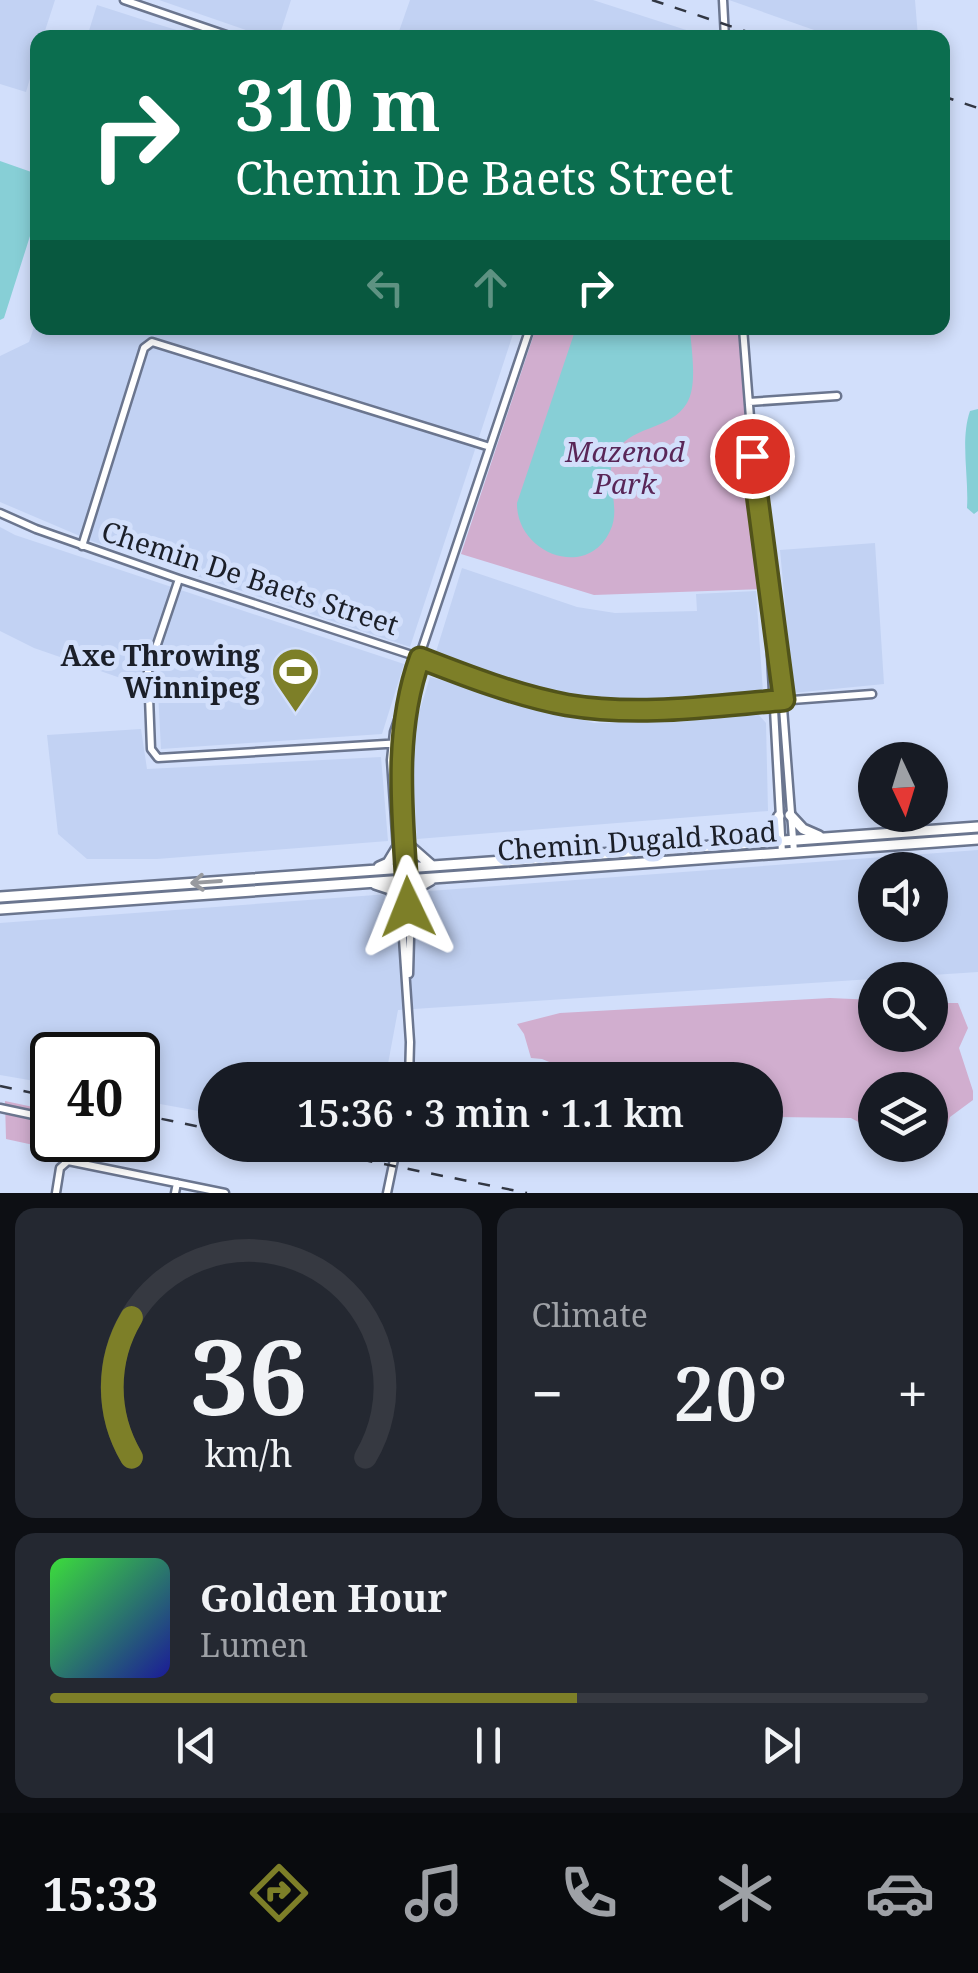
<!DOCTYPE html>
<meta charset="utf-8">
<style>
body{margin:0;font-family:"Noto Serif",serif;background:#242831;color:#f1f3f6;height:100vh;display:flex;flex-direction:column;font-size:38px;white-space:nowrap}
*{box-sizing:border-box;margin:0}
p{font-size:32px;color:#9ea1a6}
.icon{flex:none;width:55px;height:55px;fill:none;stroke:currentColor;stroke-width:2;stroke-linecap:round;stroke-linejoin:round}
.map{position:relative;height:1193px;overflow:hidden}
.panel{display:flex;flex-direction:column;gap:15px;padding:15px;background:#0d0f14;flex:1}
.panel>*{flex:none}
.hud{position:absolute;left:30px;top:30px;width:920px;height:305px;border-radius:20px;box-shadow:0 5px 15px #0003;background:#0b6e4f;color:#fff;overflow:hidden}
.needle{width:65px;rotate:176deg}
.buttons{position:absolute;left:858px;top:742px;display:grid;gap:20px}
.buttons a{display:grid;place-items:center;width:90px;height:90px;border-radius:50%;background:#171b24;box-shadow:0 5px 15px #0003;font-size:50px}
.speed{position:absolute;left:30px;top:1032px;display:flex;gap:20px;font-size:50px;font-weight:700;text-align:center}
.speed>*{display:grid;place-content:center;width:130px;height:130px;border-radius:50%;background:#171b24;box-shadow:0 5px 15px #0003;line-height:1}
.speed .limit{border:5px solid #111;border-radius:15px;background:#fff;color:#111}
.pin{position:absolute;display:grid;place-items:center;width:85px;height:85px;color:#fff;margin:-42px;border:5px solid #fff;border-radius:50%;box-shadow:0 2px 10px #0007}
.me{position:absolute;width:110px;margin:-55px;rotate:358deg;stroke-linejoin:round;filter:drop-shadow(0 0 8px #0008)}
.turn{display:flex;align-items:center;gap:35px;height:210px;padding:0 40px;font-size:45px}
.turn .icon{width:130px;height:130px;stroke-width:2.5}
.turn b{display:block;font-size:70px;line-height:85px}
.lanes{display:flex;align-items:center;height:95px;padding:0 40px;background:#0003;justify-content:center;gap:50px;direction:ltr}
.lanes .off{opacity:.35}
.big{font-size:75px;font-weight:600;line-height:1.1}
.panel .widget{flex:1;display:flex;flex-direction:column;justify-content:center;gap:15px;min-width:0;padding:0 35px;border-radius:20px;background:#242831}
.panel .dial{align-items:center;gap:0}
.dial svg{height:260px;overflow:visible;fill:none;stroke:#363941;stroke-width:7;stroke-linecap:round;text-anchor:middle}
.dial text{fill:#f1f3f6;stroke:none}
.song{display:flex;align-items:center;gap:30px}
.cover{width:120px;height:120px;border-radius:15px;background:linear-gradient(135deg,hsl(120 70% 55%),hsl(240 70% 35%))}
.played{height:10px;border-radius:5px;background:linear-gradient(90deg,#7d7f28 60%,#363941 60%)}
.keys{display:flex;justify-content:space-around;direction:ltr}
.heat{display:flex;justify-content:space-between;align-items:center;font-size:55px;direction:ltr}
.panel .tiles{flex:1;display:grid;gap:15px;grid-template-columns:1fr 1fr}
.widget:last-child{grid-column:span 2}
.trip{position:absolute;left:198px;top:1062px;width:585px;height:100px;border-radius:50px;background:#171b24;box-shadow:0 5px 15px #0003;font-weight:600;line-height:100px;text-align:center}
.dock{display:flex;height:160px;justify-content:space-around;align-items:center;background:#090b0e;color:#9ea1a6}
.dock .icon{width:70px;height:70px}
.dock .current{color:#7d7f28}
.dock b{font-size:45px;color:#f1f3f6}
.map>svg:first-child{display:block}
.built{fill:#c2d2f3;fill-rule:evenodd}
.green{fill:#d1aecf}
.water{fill:#87cfd6}
.lines{fill:none;stroke-linecap:round;stroke-linejoin:round}
.minor-casing{stroke:#6b768f;stroke-width:11}
.major-casing{stroke:#6b768f;stroke-width:14}
.minor{stroke:#fff;stroke-width:6}
.major{stroke:#fff;stroke-width:9}
.rail{stroke:#323743;stroke-width:2.5;stroke-dasharray:12 12;stroke-linecap:butt}
.oneway{stroke:#989a9f}
.route-casing{stroke:#51531a;stroke-width:25}
.route{stroke:#7d7f28;stroke-width:18}
.labels{text-anchor:middle;stroke-width:10;stroke-linejoin:round;paint-order:stroke}
.park-label{font-size:28px;font-style:italic;fill:#592658;stroke:#d2dffb}
.street-label{font-size:28px;fill:#1b1f29;stroke:#d2dffb}
.poi-label{font-size:28px;font-weight:bold;fill:#1b1f29;stroke:#d2dffb;text-anchor:end}
</style>
<div class="map">
<svg width="978" height="1193" viewBox="0 0 978 1193">
<rect width="100%" height="100%" fill="#d2dffb"/>
<path class="built" d="M0 0H55L43 37 38 38 37 55 26 92 0 84Z
M159 0H291L279 37 269 38Z
M410 0H593L708 37H397Z
M729 0H915L918 37H834Z
M97 5 150 22 200 37H87Z
M37 318 38 328H515L410 647 94 542 0 502V356L29 342Z
M0 527 15 535 404 664 382 734 161 749 158 691 34 648 0 631Z
M875 543 884 684 793 693 780 550Z
M462 568 577 607 615 613 697 611 696 594 756 591 763 692 751 699 658 706 596 703 535 690 435 655Z
M430 677 594 723 678 722 758 714 766 723 768 811 417 839 411 739Z
M141 729 147 769 381 757 388 841 157 859H87L58 834 47 735Z
M978 850V972L398 1010 385 1080H215V1114L138 1100V1055H52V1084L0 1075V923ZM875 870H930V925H875Z"/>
<path class="green" d="M536 328H742L764 589 594 595 461 554Z
M830 998 875 1000V1035H930V1003H958L968 1028 959 1048 973 1091V1100L950 1117 944 1136 930 1139V1090H875V1131L851 1118 776 1117 765 1114V1080H593L542 1059 531 1058 524 1034 517 1024 560 1013Z
M5 1101 52 1111V1140H78L75 1154 6 1139Z"/>
<path class="water" d="M0 161 37 174V214L4 318 0 320Z
M576 328H690C691 349 698 384 687 403 671 431 627 425 614 456 604 480 622 507 610 531 587 581 516 553 517 503Z
M978 409V511L974 514 967 508C969 477 960 440 970 411Z"/>
<g class="lines">
<defs>
<path id="minor" d="M124 0 235 38
M723 0 725 38
M743 328 753 456 778 642 794 852
M749 402 837 396
M0 513 36 529 179 579 565 705 658 710 872 694
M82 546 144 348 152 342 490 447
M179 579 148 671 151 749 158 758 402 743
M774 628 771 655 782 853
M409 974 410 938 401 751 410 693
M409 1080 410 1042 391 760 394 732 530 328
M0 1108 52 1119
M65 1162 67 1140
M56 1193 60 1168 68 1161 225 1193
M175 1193 177 1183
M387 1193 397 1145"/>
<path id="major" d="M790 815 803 829 819 836
M761 841 771 833 779 816
M406 843 431 865
M379 867 388 863 397 848
M375 884 390 889 402 907
M0 897 978 827
M408 907 417 888 431 880
M0 909 978 839"/>
</defs>
<use href="#minor" class="minor-casing"/>
<use href="#major" class="major-casing"/>
<use href="#minor" class="minor"/>
<use href="#major" class="major"/>
<path class="rail" d="M652 0 766 38
M942 96 978 108
M0 1086 52 1097
M138 1114 215 1130
M290 1145 527 1193"/>
</g>
<defs><path id="oneway-shaft" d="M-6 0H5M1.5-3L5.5 0L1.5 3" fill="none" stroke-width="1.6" stroke-linecap="round" stroke-linejoin="round" transform="scale(2.5)"/></defs>
<use class="oneway" href="#oneway-shaft" transform="translate(206 882) rotate(176)"/>
<g class="lines">
<defs>
<path id="route" d="M408 907C404 824 391 738 420 658 466 676 518 696 567 705 639 717 712 706 784 700L752 456"/>
</defs>
<use href="#route" class="route-casing"/>
<use href="#route" class="route"/>
</g>
<defs>
<symbol id="stadium-pin" viewBox="-11 -11 22 30"><path d="M0 17L-7.5 6A9.5 9.5 0 1 1 7.5 6Z" fill="#7d7f28" stroke="#d2dffb"/><path d="M0-5a6.5 5 0 1 0 0 10a6.5 5 0 1 0 0-10ZM-3.5-1.8h7v3.6h-7Z" fill="#fff"/></symbol>
</defs>
<g fill-rule="evenodd">
<use href="#stadium-pin" x="268" y="644" width="55" height="75"/>
</g>
<g class="labels">
<g class="park-label">
<text x="625" y="462">Mazenod<tspan x="625" dy="32">Park</tspan></text>
</g>
<g class="street-label">
<text transform="translate(250 578) rotate(18)" y="10">Chemin De Baets Street</text>
<text transform="translate(637 841) rotate(-4)" y="10">Chemin Dugald Road</text>
</g>
<g class="poi-label">
<text x="260" y="666">Axe Throwing<tspan x="260" dy="32">Winnipeg</tspan></text>
</g>
</g>
</svg>
<div class="buttons">
<a><svg class="needle" viewBox="-14 -14 28 28"><path d="M0-13l5 13h-10z" fill="#e53935"/><path d="M0 13l5-13h-10z" fill="#9ea1a6"/></svg></a>
<a><svg class="icon" aria-label="sound" viewBox="0 0 24 24"><path d="M4 9h4l5-4v14l-5-4H4zM17 9q2 3 0 6"/></svg></a>
<a><svg class="icon" aria-label="search" viewBox="0 0 24 24"><circle cx="10" cy="10" r="6"/><path d="M15 15l6 6"/></svg></a>
<a><svg class="icon" aria-label="layers" viewBox="0 0 24 24"><path d="M12 4l9 5-9 5-9-5zM3 14l9 5 9-5"/></svg></a>
</div>
<div class="speed"><div class="limit">40</div></div>
<div class="pin" style="left:752px;top:456px;background:#d93025"><svg class="icon" aria-label="arrive" viewBox="0 0 24 24"><path d="M6 21V4h12l-3 4 3 4H6"/></svg></div>
<svg class="me" style="left:408px;top:907px" viewBox="-20 -20 40 40"><path d="M0-17L14 15 0 8-14 15z" fill="#7d7f28" stroke="#fff" stroke-width="4"/></svg>
<div class="trip">15:36 · 3 min · 1.1 km</div>
<div class="hud">
<div class="turn"><svg class="icon" aria-label="right" viewBox="0 0 24 24"><path d="M7 20v-9h11M14 6l5 5-5 5"/></svg><div><b>310 m</b>Chemin De Baets Street</div></div>
<div class="lanes"><svg class="icon off" aria-label="left" viewBox="0 0 24 24"><path d="M17 20v-9H6M10 6l-5 5 5 5"/></svg><svg class="icon off" aria-label="ahead" viewBox="0 0 24 24"><path d="M12 20V5M6 11l6-6 6 6"/></svg><svg class="icon" aria-label="right" viewBox="0 0 24 24"><path d="M7 20v-9h11M14 6l5 5-5 5"/></svg></div>
</div>
</div>
<section class="panel">
<div class="tiles">
<div class="widget dial"><svg viewBox="0 0 100 80">
<path d="M14 69A42 42 0 1 1 86 69"/>
<path d="M14 69A42 42 0 0 1 14 26" stroke="#7d7f28"/>
<text x="50" y="56" font-size="32" font-weight="700">36</text>
<text x="50" y="72" font-size="11">km/h</text>
</svg></div>
<div class="widget"><p>Climate</p>
<div class="heat"><a>−</a><b class="big">20°</b><a>+</a></div>
</div>
<div class="widget">
<div class="song"><i class="cover"></i><div><b>Golden Hour</b><p>Lumen</p></div></div>
<div class="played"></div>
<div class="keys"><svg class="icon" aria-label="previous" viewBox="0 0 24 24"><path d="M18 5L8 12l10 7zM5 5v14"/></svg><svg class="icon" aria-label="pause" viewBox="0 0 24 24"><path d="M8 5v14M16 5v14"/></svg><svg class="icon" aria-label="next" viewBox="0 0 24 24"><path d="M6 5l10 7-10 7zM19 5v14"/></svg></div>
</div>
</div>
</section>
<nav class="dock">
<b>15:33</b>
<svg class="icon current" aria-label="directions" viewBox="0 0 24 24"><path d="M12 3l9 9-9 9-9-9zM9 14v-3h6M13 9l2 2-2 2"/></svg>
<svg class="icon" aria-label="music" viewBox="0 0 24 24"><path d="M9 18V5l10-2v13"/><circle cx="6" cy="18" r="3"/><circle cx="16" cy="16" r="3"/></svg>
<svg class="icon" aria-label="phone" viewBox="0 0 24 24"><path d="M5 4h4l2 5-3 2q2 4 5 5l2-3 5 2v4C11 20 4 13 5 4z"/></svg>
<svg class="icon" aria-label="climate" viewBox="0 0 24 24"><path d="M12 3v18M4 7l16 10M4 17L20 7"/></svg>
<svg class="icon" aria-label="car" viewBox="0 0 24 24"><path d="M5 17H2v-5l4-1 3-4h7l3 4 3 1v5h-3M9 17h6M6 11h13"/><circle cx="7" cy="17" r="2"/><circle cx="17" cy="17" r="2"/></svg>
</nav>
